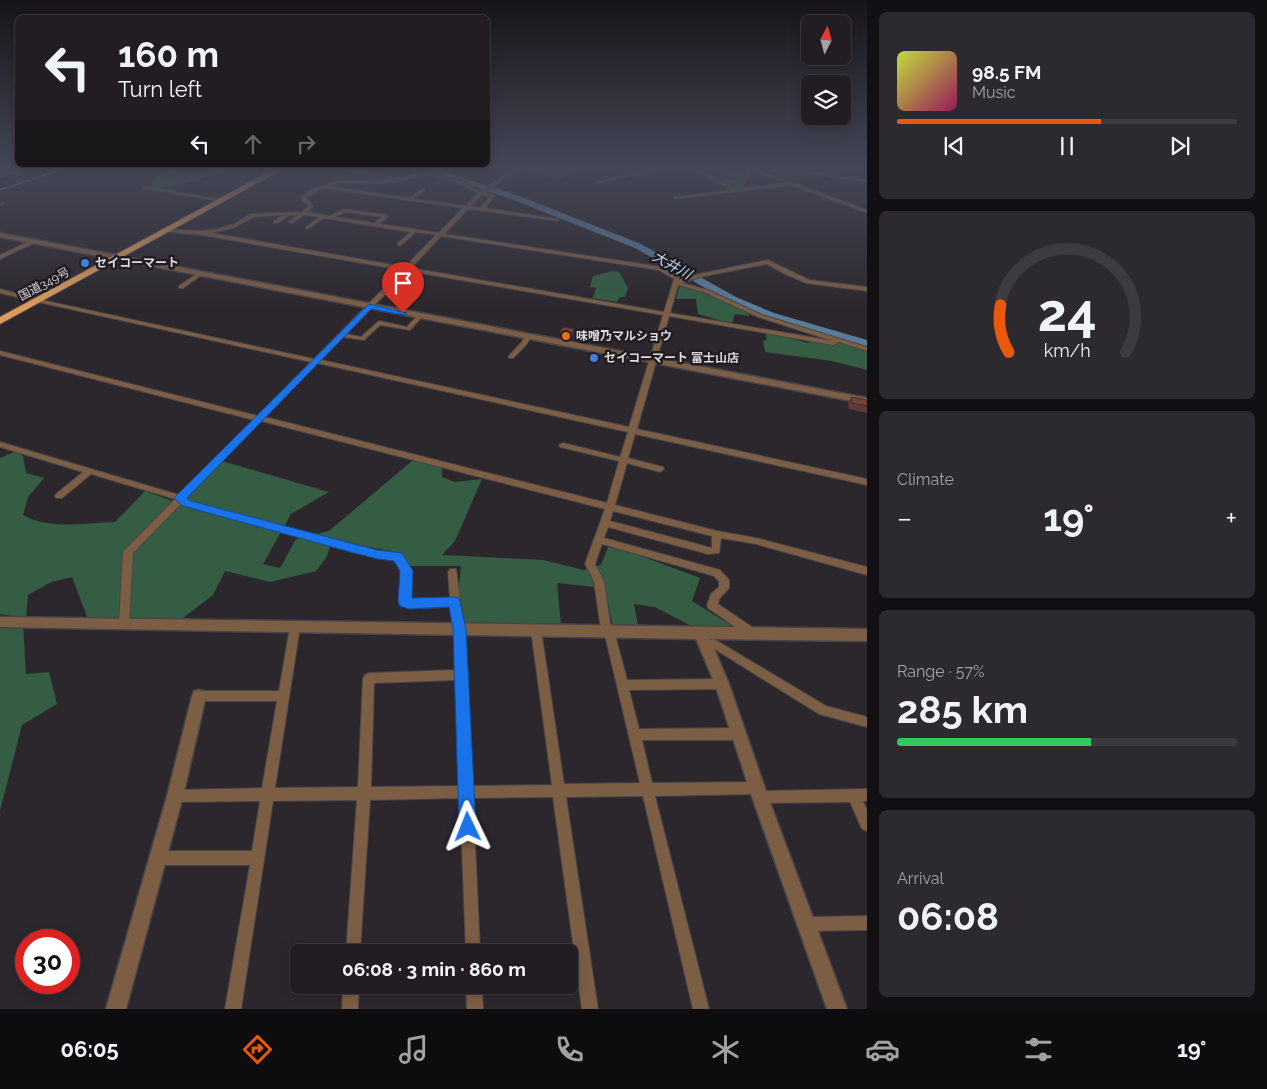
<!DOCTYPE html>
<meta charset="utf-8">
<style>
body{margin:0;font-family:Raleway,"Noto Sans JP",sans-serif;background:#2d2a2f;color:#f1f3f6;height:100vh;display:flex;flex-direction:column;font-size:19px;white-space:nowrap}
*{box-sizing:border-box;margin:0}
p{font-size:16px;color:#a2a2a5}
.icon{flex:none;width:28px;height:28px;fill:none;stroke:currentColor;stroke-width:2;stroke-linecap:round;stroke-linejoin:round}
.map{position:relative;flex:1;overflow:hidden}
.side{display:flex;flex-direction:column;gap:12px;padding:12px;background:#121013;width:400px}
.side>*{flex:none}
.hud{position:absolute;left:15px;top:15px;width:475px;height:152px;border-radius:8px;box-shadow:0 2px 12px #0003,0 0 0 1px #3e3b40;background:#211d22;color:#f1f3f6;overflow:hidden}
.needle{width:32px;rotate:6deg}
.buttons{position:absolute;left:801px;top:15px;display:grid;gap:10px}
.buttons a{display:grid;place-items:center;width:50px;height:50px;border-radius:8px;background:#211d22;box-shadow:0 2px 12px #0003,0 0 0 1px #3e3b40;font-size:25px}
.speed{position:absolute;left:15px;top:929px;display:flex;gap:10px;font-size:25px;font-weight:700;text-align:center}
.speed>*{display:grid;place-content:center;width:65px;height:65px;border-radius:50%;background:#211d22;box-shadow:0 2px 12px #0003,0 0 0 1px #3e3b40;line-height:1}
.speed .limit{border:8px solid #d22;background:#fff;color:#111}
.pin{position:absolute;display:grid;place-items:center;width:42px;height:42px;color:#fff;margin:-51px -21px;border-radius:50% 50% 50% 0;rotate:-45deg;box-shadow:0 0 5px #0007}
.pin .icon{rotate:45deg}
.me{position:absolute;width:55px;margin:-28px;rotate:358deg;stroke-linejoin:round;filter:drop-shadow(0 0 4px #0008)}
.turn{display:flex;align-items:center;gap:18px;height:105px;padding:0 20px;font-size:22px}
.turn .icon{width:65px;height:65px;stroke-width:2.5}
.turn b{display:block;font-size:35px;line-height:42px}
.lanes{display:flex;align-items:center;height:48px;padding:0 20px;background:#0003;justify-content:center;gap:25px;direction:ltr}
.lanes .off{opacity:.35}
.big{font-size:38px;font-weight:700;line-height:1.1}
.side .widget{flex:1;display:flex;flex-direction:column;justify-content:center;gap:8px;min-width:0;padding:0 18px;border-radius:8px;background:#2d2a2f}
.side .dial{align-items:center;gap:0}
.dial svg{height:130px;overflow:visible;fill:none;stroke:#3e3b40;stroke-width:7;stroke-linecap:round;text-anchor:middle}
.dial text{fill:#f1f3f6;stroke:none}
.song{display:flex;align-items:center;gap:15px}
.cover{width:60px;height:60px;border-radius:8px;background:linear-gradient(135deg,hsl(70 70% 55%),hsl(330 70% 35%))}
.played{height:5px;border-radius:2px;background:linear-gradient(90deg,#ea580c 60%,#3e3b40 60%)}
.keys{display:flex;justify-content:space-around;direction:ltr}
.heat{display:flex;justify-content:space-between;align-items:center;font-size:28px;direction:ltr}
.charge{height:8px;border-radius:4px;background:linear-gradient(90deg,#34c759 57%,#3e3b40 0)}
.trip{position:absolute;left:290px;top:944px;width:288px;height:50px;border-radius:8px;background:#211d22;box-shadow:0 2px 12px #0003,0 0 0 1px #3e3b40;font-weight:700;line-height:50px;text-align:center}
.dock{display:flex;height:80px;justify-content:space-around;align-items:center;background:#0d0c0e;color:#a2a2a5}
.dock .icon{width:35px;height:35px}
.dock .current{color:#ea580c}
.dock b{font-size:22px;color:#f1f3f6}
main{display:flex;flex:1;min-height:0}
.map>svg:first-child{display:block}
.forest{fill:#345d44}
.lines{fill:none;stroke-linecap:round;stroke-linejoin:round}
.river{fill:#5a7c9b;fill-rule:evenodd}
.minor-casing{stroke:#484449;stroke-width:2}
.tertiary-casing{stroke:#484449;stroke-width:3}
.trunk-casing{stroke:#484449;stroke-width:2}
.minor{fill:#7c5e44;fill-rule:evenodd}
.tertiary{fill:#7c5e44;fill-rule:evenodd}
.trunk{fill:#de9c5c;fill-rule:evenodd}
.rail{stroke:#c9c6ca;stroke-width:1}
.wall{fill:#5f3a34}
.shaded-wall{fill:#4e302a}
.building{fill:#6f443c;stroke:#4e302a}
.route{fill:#1a73e8;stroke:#114b97}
.shop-dot{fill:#3f7fe0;stroke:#221d23;stroke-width:2}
.food-dot{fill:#e8710a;stroke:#221d23;stroke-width:2}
.labels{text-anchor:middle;stroke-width:5;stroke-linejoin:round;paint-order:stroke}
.far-poi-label{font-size:12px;font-weight:bold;fill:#dddade;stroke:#221d23;text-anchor:start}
.far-street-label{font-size:12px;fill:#dddade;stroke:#221d23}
.far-water-label{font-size:14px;font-style:italic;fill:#b9d9f8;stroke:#221d23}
</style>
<main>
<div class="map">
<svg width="867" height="1009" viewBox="0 0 867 1009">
<rect width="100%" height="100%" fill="#2c272d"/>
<path class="forest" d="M173 167H247C218 169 177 192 149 187L152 182Z
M522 167H583L560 179 533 174Z
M723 167 730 172 751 171 743 189H736L719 180 738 178 736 177H724L716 168Z
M612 271 619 272 628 288 625 297H620L617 302 593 298 596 288 590 287 593 276Z
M680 285 704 291 735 305 736 307 749 313V316L735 314 732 323C720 321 710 317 698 314L696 299H676Z
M765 332 808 343C823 333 851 347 867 351V370L832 361 765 352 763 341 767 340Z
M16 451 23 456 26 473 44 478 28 497 23 515C50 530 84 523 115 522L145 491 178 503 222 461 329 492 291 514 263 564 280 568 296 539 329 531 413 460 442 466V477L455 482 482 479 455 541 442 555 543 560 584 570 601 565 608 547 633 553 700 578 692 601 737 629 699 630 655 607 634 604 639 630 613 628 605 588 557 583 561 624 463 625 458 596 461 566H408L400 553 344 542 330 547 326 558 316 571 270 582 225 571 213 595 179 621 88 619 72 577 51 582 28 595 26 618 0 614V458Z
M0 625H23L26 674 49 672 57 704 22 725 0 811Z"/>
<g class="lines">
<path class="river" d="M416 167H428L517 195 641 244 736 297 774 313 867 340V347L766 317 728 301 635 248 511 199Z"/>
<defs>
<path id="minor" d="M36 167H47L0 177V175Z
M318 167H332L400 178 420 173H431L459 180 481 191 516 167H522L485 193 495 196 485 208 557 219 559 220V221L468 209 444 234 661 267 679 277V280L699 274 768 260 809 280 867 287V291L806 283 783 273 767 264 700 277 682 283 708 290 762 315 867 347V351L839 342 833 345 669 316 637 429 867 479V485L635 434 628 458 663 467 664 469 660 472 627 463 615 505 717 531 756 538 867 567V575L756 544 721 538 719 553 708 554 608 527 604 538 720 570 729 580V588L719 599 718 604 752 627 754 633 753 636 749 637 745 636 744 633 708 608 707 605 711 594 719 587V581L714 576 602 544 595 564 604 581 610 623 614 631 627 680 722 679 726 681 728 684 726 687 722 689 629 690 639 729 738 728 742 730 744 734 742 738 738 740H642L652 783 756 782 760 784 762 788 761 791 867 789V801H863L867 810V831L862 829 850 802 760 803 755 801 754 797 755 794 655 796 709 1009H693L643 796 566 797 598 1009H582L553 797 473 798 480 952H466L460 798 370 800 360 952H346L357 800 273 801 241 1009H225L250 865H156L151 863 149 858 151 853 156 851H252L260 801 175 802 170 800 169 796 170 792 175 790 262 788 277 701H199L195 700 193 696 195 692 199 691H279L290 627 291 624 295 623 299 624 300 627 275 788 358 787 363 678 365 675 369 673 455 670 454 629 451 606C438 607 407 612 400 602L402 571 395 559 377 558 187 507 181 504 133 553 129 624 128 627 124 628 120 627 119 624 123 552 175 499 91 474 62 498H56L55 496 56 494 83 472 0 447V442L179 495 254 420 0 355V351L258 416 311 362 38 302 0 293V289L37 299 314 359 402 270 201 235 162 231 160 230 162 229 201 231 216 229 235 224 250 214 302 212 309 206 301 199V197L313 189 337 181 353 180 380 181 394 179ZM431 175 456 182 478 193 466 206 414 199 425 190 423 188 410 198 328 186C348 180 367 185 388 183 402 182 416 175 431 175ZM322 188 463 208 439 233 379 224 388 217V216L386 215 344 209 330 216 307 212 313 206 306 198ZM482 195 490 197 480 208 470 206ZM345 212 382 217 374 223 335 217ZM283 215 274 221V223H278L290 215H298L288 222 292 223 304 215 319 217 306 227V229H308L324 218 411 232 398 243V245L400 246 416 232 436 235 405 267 211 233 233 228 254 217ZM441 236 659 270 674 279 664 312 411 268ZM408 271 663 315 629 427 321 360 343 337 364 340 380 325 410 330 422 317V315H418L407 327 379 321 361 337 346 334ZM678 285 704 292 758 317 833 341 670 313ZM317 363 628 432 620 457 563 443 559 445 560 447 619 461 607 503 265 417ZM261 421 605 509 585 564 594 581 600 623 604 631 640 783 564 784 541 630 540 627 536 626 532 627 531 630 552 785 472 786 464 629 456 569H450L448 572 450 598 410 600 412 571 401 554 377 552 190 502 186 498ZM613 511 712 536V548L610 521ZM456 680 459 786 371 787 374 683Z
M660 167H670L598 183 596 182Z
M689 167H695L736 189 786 183 744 167H751L760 171H805L867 180V182L805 173 764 172 867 210V213L791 185 673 199 675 197 731 190Z
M144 186 218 199 220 200 218 201 142 188Z
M0 203H4V204L0 205Z
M32 240 34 241V243L0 259V255Z
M198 273 203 274 183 288H179V286Z
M528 335 531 337 526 345 513 358H509V356L521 343 526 336Z
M714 639 826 706 867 717V727L819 714 713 648 705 649 701 648 700 645 701 642Z
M867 916V930L806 931 801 929 799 924 801 919 806 917Z
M343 985H359L358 1009H342Z
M466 985H482L483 1009H467Z"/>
<path id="tertiary" d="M0 233 867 398V404L0 237Z
M0 617 867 629V641L710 639 729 684 768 797 847 1009H827L752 797 715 684 696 639 0 627Z
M199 690 204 691 206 696 183 796 126 1009H106L167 796 192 696 194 691Z"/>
<path id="trunk" d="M278 167H287L0 324V317Z"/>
</defs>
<use href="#minor" class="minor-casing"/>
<use href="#tertiary" class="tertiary-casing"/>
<use href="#trunk" class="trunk-casing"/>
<use href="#minor" class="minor"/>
<use href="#tertiary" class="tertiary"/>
<use href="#trunk" class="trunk"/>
<path class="rail" d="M0 190 68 167"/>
</g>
<path class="wall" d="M574 329 573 335 570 340 560 338V332Z
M851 397 867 400V413L849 409 848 403Z"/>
<path class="shaded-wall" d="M574 329 573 335 570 340 571 334Z"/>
<path class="building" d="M563 327 574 329 571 334 560 332Z
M851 397 867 400V406L852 403Z"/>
<linearGradient id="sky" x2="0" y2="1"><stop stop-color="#181519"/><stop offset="0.54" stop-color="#454757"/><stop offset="1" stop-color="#454757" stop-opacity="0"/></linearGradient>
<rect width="867" height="309" fill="url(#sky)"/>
<path class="route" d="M369 304 407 313 403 315 371 309 187 498 191 501 354 544 378 550 402 553 413 571 412 598 454 597 459 598 466 629 476 827 474 833 468 836 461 833 459 827 453 629 449 607 409 609 400 606 398 602 400 571 394 561 378 559 354 553 183 506 174 498Z"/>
<g class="shop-dot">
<circle cx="85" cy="263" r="5"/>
<circle cx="594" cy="358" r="5"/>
</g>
<circle class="food-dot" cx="566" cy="336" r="5"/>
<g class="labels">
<g class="far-poi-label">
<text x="95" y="267">セイコーマート</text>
<text x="576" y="340">味噌乃マルショウ</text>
<text x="604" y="362">セイコーマート 富士山店</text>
</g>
<g class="far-street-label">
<text transform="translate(44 284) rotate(-28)" y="4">国道349号</text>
</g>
<g class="far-water-label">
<text transform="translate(672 265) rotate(29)" y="5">大井川</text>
</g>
</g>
</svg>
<div class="buttons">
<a><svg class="needle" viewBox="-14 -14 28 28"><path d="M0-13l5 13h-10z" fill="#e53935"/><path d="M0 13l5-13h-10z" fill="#a2a2a5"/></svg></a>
<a><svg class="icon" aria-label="layers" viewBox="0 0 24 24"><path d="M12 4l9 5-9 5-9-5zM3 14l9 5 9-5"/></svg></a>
</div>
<div class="speed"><div class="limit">30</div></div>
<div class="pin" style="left:403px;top:313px;background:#d93025"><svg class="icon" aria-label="arrive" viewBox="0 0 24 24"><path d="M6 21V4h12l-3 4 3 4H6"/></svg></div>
<svg class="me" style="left:468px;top:827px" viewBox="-20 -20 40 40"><path d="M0-17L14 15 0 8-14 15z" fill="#1a73e8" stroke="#fff" stroke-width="4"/></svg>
<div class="trip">06:08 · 3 min · 860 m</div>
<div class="hud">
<div class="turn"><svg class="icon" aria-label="left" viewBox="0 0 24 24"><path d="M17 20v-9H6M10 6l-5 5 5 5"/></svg><div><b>160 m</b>Turn left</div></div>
<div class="lanes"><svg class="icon" aria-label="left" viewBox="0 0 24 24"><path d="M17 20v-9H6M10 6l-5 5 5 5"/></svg><svg class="icon off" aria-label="ahead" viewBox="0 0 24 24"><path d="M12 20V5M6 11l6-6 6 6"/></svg><svg class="icon off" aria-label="right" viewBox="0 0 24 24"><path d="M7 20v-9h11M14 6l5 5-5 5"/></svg></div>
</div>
</div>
<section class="side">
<div class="widget">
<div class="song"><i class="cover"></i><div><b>98.5 FM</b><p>Music</p></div></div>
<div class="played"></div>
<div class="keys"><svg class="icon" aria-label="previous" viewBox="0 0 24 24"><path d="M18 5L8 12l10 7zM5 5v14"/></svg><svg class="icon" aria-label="pause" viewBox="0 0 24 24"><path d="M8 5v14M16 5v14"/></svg><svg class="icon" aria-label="next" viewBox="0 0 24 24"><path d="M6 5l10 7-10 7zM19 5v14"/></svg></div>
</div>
<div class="widget dial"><svg viewBox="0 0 100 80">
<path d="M14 69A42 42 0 1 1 86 69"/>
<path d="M14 69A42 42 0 0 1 9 40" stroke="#ea580c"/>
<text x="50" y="56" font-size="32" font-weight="700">24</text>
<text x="50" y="72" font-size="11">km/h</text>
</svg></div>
<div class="widget"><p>Climate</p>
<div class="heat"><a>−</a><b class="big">19°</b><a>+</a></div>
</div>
<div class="widget"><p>Range · 57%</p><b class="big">285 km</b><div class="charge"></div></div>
<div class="widget"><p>Arrival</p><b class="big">06:08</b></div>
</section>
</main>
<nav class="dock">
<b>06:05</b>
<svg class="icon current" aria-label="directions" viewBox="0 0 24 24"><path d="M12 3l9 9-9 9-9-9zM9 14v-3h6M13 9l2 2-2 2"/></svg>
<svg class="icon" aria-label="music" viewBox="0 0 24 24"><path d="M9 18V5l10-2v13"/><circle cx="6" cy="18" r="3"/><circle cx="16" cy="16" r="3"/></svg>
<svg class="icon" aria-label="phone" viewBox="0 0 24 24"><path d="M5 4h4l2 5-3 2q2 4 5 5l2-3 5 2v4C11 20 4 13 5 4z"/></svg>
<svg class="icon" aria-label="climate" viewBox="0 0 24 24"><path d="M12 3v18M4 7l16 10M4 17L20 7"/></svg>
<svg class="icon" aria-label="car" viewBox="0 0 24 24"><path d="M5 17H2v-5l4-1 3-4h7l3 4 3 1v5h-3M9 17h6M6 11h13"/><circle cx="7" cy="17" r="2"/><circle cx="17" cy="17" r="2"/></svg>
<svg class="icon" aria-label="filters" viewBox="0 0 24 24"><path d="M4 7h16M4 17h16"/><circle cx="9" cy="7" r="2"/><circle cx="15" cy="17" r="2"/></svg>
<b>19°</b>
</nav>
